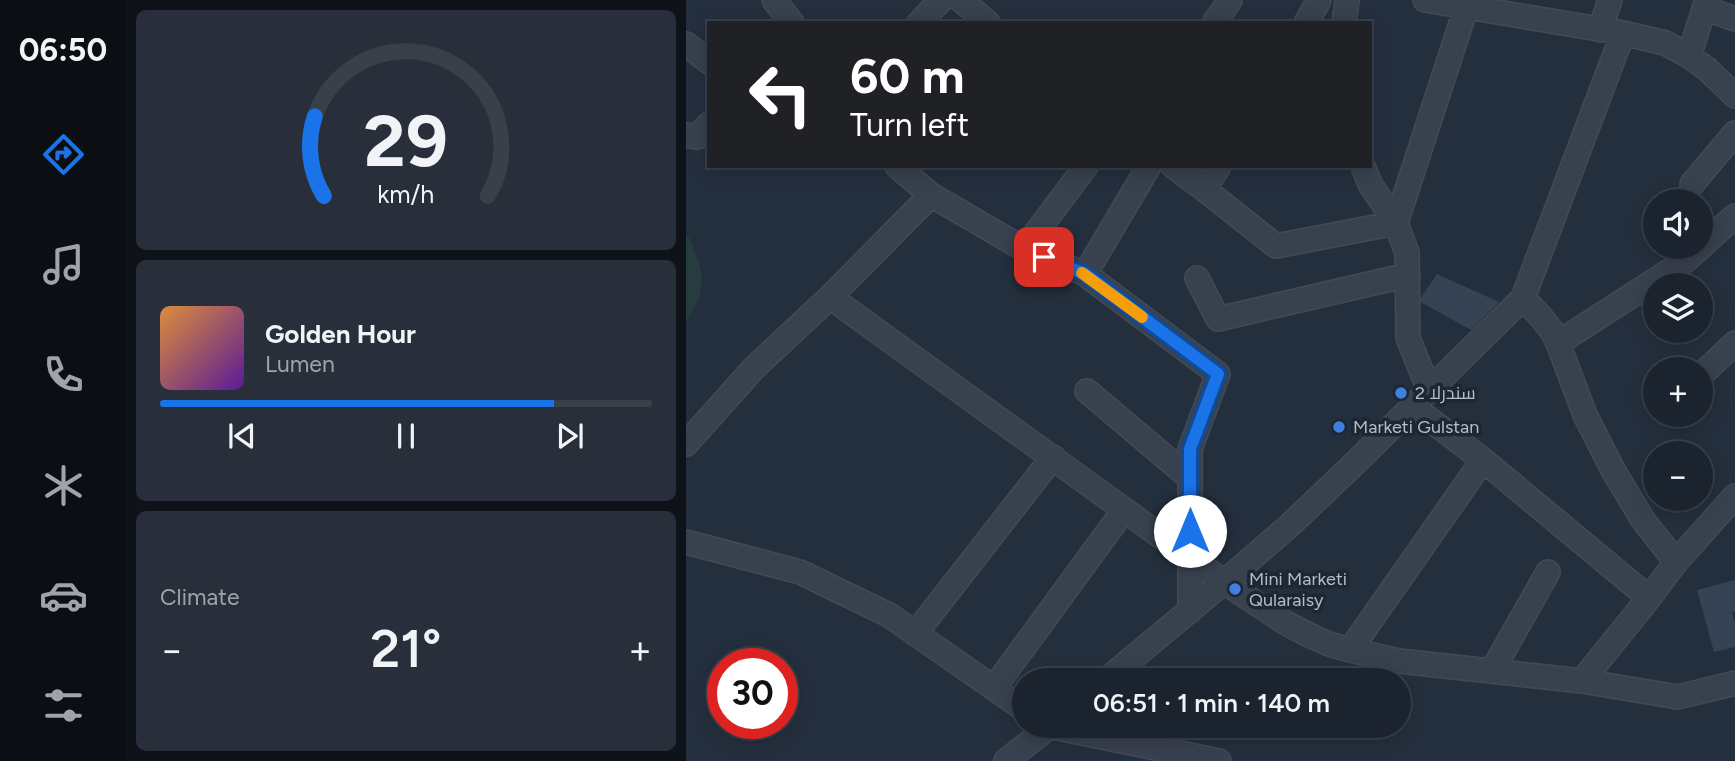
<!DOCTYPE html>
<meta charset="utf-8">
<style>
body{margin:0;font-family:Figtree,Cairo,sans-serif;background:#282f3a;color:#f1f3f6;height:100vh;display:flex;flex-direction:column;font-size:26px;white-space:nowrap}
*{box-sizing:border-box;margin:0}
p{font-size:23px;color:#a0a4aa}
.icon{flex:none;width:38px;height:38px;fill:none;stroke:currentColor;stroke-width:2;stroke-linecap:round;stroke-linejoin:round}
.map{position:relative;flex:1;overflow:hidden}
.drawer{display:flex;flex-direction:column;gap:10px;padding:10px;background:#0f1319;width:560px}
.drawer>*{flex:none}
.banner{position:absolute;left:21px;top:21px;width:665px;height:147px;border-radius:0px;box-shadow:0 4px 18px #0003,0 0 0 2px #39404a;background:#202124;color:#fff;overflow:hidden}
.tools{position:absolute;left:957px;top:189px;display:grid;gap:14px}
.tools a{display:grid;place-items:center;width:70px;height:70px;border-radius:50%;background:#1b232e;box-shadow:0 4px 18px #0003,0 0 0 2px #39404a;font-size:35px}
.speed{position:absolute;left:21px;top:648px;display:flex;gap:14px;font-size:35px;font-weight:700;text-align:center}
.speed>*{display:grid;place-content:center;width:91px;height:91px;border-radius:50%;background:#1b232e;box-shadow:0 4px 18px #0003,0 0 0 2px #39404a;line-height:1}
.speed .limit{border:10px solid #d22;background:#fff;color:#111}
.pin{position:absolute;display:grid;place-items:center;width:60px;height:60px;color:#fff;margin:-30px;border-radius:14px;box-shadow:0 4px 10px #0006}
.me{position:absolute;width:77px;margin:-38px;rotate:0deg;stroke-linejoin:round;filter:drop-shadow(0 0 5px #0008)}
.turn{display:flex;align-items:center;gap:24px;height:147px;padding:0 28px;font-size:32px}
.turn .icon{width:91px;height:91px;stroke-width:2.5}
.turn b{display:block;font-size:49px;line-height:60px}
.big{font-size:52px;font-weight:600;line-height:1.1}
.drawer .widget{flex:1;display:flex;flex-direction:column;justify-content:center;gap:10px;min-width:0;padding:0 24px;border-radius:10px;background:#282f3a}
.drawer .dial{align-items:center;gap:0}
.dial svg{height:182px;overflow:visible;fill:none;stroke:#39404a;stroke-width:7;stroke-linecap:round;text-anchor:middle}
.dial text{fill:#f1f3f6;stroke:none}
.song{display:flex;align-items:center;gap:21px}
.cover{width:84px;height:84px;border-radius:10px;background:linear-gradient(135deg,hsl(30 70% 55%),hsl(270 70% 35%))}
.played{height:7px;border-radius:4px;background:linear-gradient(90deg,#1a73e8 80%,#39404a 80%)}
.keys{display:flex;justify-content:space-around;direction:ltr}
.heat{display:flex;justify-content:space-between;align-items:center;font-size:38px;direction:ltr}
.trip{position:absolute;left:326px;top:668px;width:399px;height:70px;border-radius:35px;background:#1b232e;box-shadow:0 4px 18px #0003,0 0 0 2px #39404a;font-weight:600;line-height:70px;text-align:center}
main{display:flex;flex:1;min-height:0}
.dock{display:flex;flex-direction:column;width:126px;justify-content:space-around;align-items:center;background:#0b0e12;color:#a0a4aa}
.dock .icon{width:49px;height:49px}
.dock .current{color:#1a73e8}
.dock b{font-size:32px;color:#f1f3f6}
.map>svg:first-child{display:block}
.green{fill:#263c3f}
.building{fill:#364354}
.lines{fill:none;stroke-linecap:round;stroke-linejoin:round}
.minor-casing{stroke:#414a57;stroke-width:26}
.minor{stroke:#38414e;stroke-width:23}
.route-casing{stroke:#114b97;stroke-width:18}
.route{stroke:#1a73e8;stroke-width:12}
.slow{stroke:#f59e0b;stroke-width:12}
.shop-dot{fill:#3f7fe0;stroke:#1d2633;stroke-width:2.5}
.labels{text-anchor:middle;stroke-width:7;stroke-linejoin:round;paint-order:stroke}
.poi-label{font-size:18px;fill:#b4bcc9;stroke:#1d2633;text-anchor:start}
</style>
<main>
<nav class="dock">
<b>06:50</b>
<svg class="icon current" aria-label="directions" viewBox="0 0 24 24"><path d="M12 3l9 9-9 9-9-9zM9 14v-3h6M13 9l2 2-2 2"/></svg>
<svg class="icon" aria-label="music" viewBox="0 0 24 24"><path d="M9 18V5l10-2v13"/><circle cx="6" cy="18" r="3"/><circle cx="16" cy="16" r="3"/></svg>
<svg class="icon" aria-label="phone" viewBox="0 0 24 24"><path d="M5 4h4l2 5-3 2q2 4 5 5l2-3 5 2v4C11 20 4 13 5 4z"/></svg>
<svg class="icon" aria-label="climate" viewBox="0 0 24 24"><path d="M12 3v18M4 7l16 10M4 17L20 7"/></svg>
<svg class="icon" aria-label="car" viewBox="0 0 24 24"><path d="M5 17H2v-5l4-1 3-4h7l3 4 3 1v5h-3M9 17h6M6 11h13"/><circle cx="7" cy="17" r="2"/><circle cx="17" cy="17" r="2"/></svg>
<svg class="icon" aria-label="filters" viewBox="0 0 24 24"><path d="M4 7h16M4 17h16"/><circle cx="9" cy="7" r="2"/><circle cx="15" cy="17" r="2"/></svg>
</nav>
<section class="drawer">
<div class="widget dial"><svg viewBox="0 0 100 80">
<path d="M14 69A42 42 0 1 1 86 69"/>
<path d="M14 69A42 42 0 0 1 10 34" stroke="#1a73e8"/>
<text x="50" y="56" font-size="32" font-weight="700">29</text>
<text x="50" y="72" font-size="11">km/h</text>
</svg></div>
<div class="widget">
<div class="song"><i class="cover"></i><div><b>Golden Hour</b><p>Lumen</p></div></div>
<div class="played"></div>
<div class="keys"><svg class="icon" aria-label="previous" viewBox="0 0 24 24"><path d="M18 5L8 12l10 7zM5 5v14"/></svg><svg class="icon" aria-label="pause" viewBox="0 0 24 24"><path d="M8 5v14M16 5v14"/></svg><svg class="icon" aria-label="next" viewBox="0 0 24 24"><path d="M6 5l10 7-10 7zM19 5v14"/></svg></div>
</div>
<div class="widget"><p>Climate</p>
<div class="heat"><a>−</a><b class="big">21°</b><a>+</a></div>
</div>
</section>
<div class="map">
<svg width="1049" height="761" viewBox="0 0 1049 761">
<rect width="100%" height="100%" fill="#242f3e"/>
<path class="green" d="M0 236 4 239C7 249 13 261 15 272 18 288 11 308 0 320Z"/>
<path class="building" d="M751 274 813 302 785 330 733 301Z
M1049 580V611L1046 612 1049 623V647L1028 652 1011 590Z"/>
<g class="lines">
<defs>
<path id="minor" d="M88 0 106 23
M275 0 302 23
M739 0 937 33 979 43 1003 56 1021 69 1049 96
M1018 8 1049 19
M233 23 255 0
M528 23 544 0
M620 23 633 0
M658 23 661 0
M914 30 924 0
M0 44 23 62
M1003 56 1021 0
M0 135 11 137 23 124
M211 166 245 195 338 249 399 274 532 374 504 449V611
M487 166 518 189 590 246 710 223 780 8
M677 166 684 184 710 223 721 253 722 338 743 390
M1006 184 1049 133
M518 189 533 166
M338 249 400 166
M399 274 463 166
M511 278 532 319 722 275
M144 297 538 582 603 526 666 466 837 298 855 317 866 331 872 343 899 415 927 470 957 520 990 562
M837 298 937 33
M872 343 999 261 1049 216
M1015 375 1049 343
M401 391 504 478
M726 406 797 460 963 598
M0 444 68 368 144 297 245 195
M0 542 114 572 203 615 338 709
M229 634 367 457
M664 650 797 460
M806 671 862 572
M419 681 538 582 600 623 621 634 643 644 664 650 713 661 896 681 992 697 1049 683
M896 681 963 598 990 562 1049 496
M308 688 438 510
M362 726 533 761
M320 761 364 726"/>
</defs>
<use href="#minor" class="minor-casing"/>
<use href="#minor" class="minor"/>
</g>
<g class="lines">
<defs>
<path id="route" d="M358 257 399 274 532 374 504 449V531"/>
</defs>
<use href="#route" class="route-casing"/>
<use href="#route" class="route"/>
<path class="slow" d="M396 273 456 317"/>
</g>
<g class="shop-dot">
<circle cx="715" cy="393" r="7"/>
<circle cx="653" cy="427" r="7"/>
<circle cx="549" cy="589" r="7"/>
</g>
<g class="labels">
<g class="poi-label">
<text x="729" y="399">سندرلا 2</text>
<text x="667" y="433">Marketi Gulstan</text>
<text x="563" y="585">Mini Marketi<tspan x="563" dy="21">Qularaisy</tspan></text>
</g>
</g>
</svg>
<div class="tools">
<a><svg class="icon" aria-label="sound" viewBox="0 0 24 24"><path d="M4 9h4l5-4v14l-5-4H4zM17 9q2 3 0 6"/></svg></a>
<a><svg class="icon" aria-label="layers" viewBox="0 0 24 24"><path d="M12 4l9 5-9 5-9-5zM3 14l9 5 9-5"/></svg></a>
<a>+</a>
<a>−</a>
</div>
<div class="speed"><div class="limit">30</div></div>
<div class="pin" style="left:358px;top:257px;background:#d93025"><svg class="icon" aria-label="arrive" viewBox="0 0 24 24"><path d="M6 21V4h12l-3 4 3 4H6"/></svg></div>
<svg class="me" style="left:504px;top:531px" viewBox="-20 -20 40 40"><circle r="19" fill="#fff"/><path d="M0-13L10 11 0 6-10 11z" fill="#1a73e8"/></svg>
<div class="trip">06:51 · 1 min · 140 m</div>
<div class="banner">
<div class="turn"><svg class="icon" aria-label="left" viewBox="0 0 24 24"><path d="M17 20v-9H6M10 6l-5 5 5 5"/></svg><div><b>60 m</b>Turn left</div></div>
</div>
</div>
</main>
